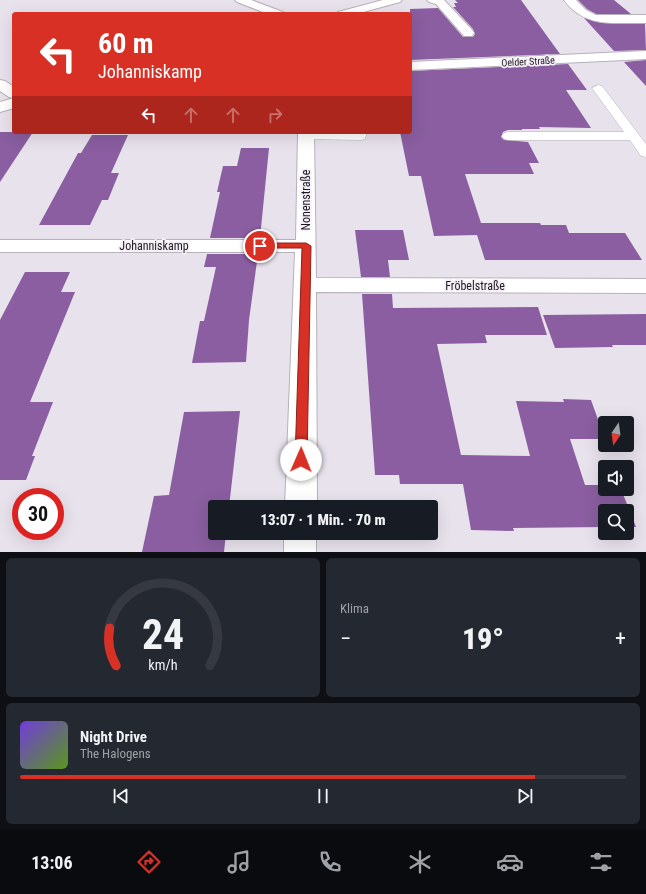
<!DOCTYPE html>
<html lang="de">
<meta charset="utf-8">
<style>
body{margin:0;font-family:"Roboto Condensed",sans-serif;background:#242831;color:#f1f3f6;height:100vh;display:flex;flex-direction:column;font-size:15px;white-space:nowrap}
*{box-sizing:border-box;margin:0}
p{font-size:13px;color:#9ea1a6}
.icon{flex:none;width:22px;height:22px;fill:none;stroke:currentColor;stroke-width:2;stroke-linecap:round;stroke-linejoin:round}
.map{position:relative;height:552px;overflow:hidden}
.panel{display:flex;flex-direction:column;gap:6px;padding:6px;background:#0d0f14;flex:1}
.panel>*{flex:none}
.banner{position:absolute;left:12px;top:12px;width:400px;height:122px;border-radius:4px;box-shadow:0 4px 16px #0002;background:#d93025;color:#fff;overflow:hidden}
.needle{width:26px;rotate:193deg}
.buttons{position:absolute;left:598px;top:416px;display:grid;gap:8px}
.buttons a{display:grid;place-items:center;width:36px;height:36px;border-radius:4px;background:#171b24;box-shadow:0 4px 16px #0002;font-size:20px}
.speed{position:absolute;left:12px;top:488px;display:flex;gap:8px;font-size:20px;font-weight:700;text-align:center}
.speed>*{display:grid;place-content:center;width:52px;height:52px;border-radius:50%;background:#171b24;box-shadow:0 4px 16px #0002;line-height:1}
.speed .limit{border:6px solid #d22;background:#fff;color:#111}
.pin{position:absolute;display:grid;place-items:center;width:34px;height:34px;color:#fff;margin:-17px;border:2px solid #fff;border-radius:50%;box-shadow:0 1px 4px #0007}
.me{position:absolute;width:44px;margin:-22px;rotate:1deg;stroke-linejoin:round;filter:drop-shadow(0 0 3px #0008)}
.turn{display:flex;align-items:center;gap:14px;height:84px;padding:0 20px;font-size:18px}
.turn .icon{width:52px;height:52px;stroke-width:2.5}
.turn b{display:block;font-size:28px;line-height:34px}
.lanes{display:flex;align-items:center;height:38px;padding:0 20px;background:#0003;justify-content:center;gap:20px;direction:ltr}
.lanes .off{opacity:.35}
.big{font-size:30px;font-weight:800;line-height:1.1}
.panel .tile{flex:1;display:flex;flex-direction:column;justify-content:center;gap:6px;min-width:0;padding:0 14px;border-radius:6px;background:#242831}
.panel .dial{align-items:center;gap:0}
.dial svg{height:104px;overflow:visible;fill:none;stroke:#363941;stroke-width:7;stroke-linecap:round;text-anchor:middle}
.dial text{fill:#f1f3f6;stroke:none}
.song{display:flex;align-items:center;gap:12px}
.cover{width:48px;height:48px;border-radius:6px;background:linear-gradient(135deg,hsl(260 70% 55%),hsl(90 70% 35%))}
.played{height:4px;border-radius:2px;background:linear-gradient(90deg,#d93025 85%,#363941 85%)}
.keys{display:flex;justify-content:space-around;direction:ltr}
.heat{display:flex;justify-content:space-between;align-items:center;font-size:22px;direction:ltr}
.panel .tiles{flex:1;display:grid;gap:6px;grid-template-columns:1fr 1fr}
.tile:last-child{grid-column:span 2}
.trip{position:absolute;left:208px;top:500px;width:230px;height:40px;border-radius:4px;background:#171b24;box-shadow:0 4px 16px #0002;font-weight:800;line-height:40px;text-align:center}
.dock{display:flex;height:64px;justify-content:space-around;align-items:center;background:#090b0e;color:#9ea1a6}
.dock .icon{width:28px;height:28px}
.dock .selected{color:#d93025}
.dock b{font-size:18px;color:#f1f3f6}
.map>svg:first-child{display:block}
.building{fill:#8a5ea0}
.lines{fill:none;stroke-linecap:round;stroke-linejoin:round}
.service-casing{stroke:#b7b1ba;stroke-width:1}
.minor-casing{stroke:#b7b1ba;stroke-width:2}
.tertiary-casing{stroke:#b7b1ba;stroke-width:2}
.service{fill:#fff;fill-rule:evenodd}
.minor{fill:#fff;fill-rule:evenodd}
.tertiary{fill:#fff;fill-rule:evenodd}
.route{fill:#d93025;stroke:#8d1f18}
.labels{text-anchor:middle;stroke-width:3.5;stroke-linejoin:round;paint-order:stroke}
.far-street-label{font-size:10px;fill:#1c1a1e;stroke:#f6eff9}
.street-label{font-size:12px;fill:#1c1a1e;stroke:#f6eff9}
</style>
<div class="map">
<svg width="646" height="552" viewBox="0 0 646 552">
<rect width="100%" height="100%" fill="#e8e2ec"/>
<path class="building" d="M455 0H521L560 54 410 60V9L438 8 463 37H473L475 34 473 29 453 7H456L454 3H458Z
M578 0H614L631 14H596L587 9Z
M584 18 601 23 645 24 646 50 614 51Z
M646 60V86L624 62Z
M568 64 587 90H566L591 128 539 127 540 129H522V130H508L503 132 501 137 504 140 528 142 539 163H529L534 174H465L481 223H540L541 225H566L569 233H625L642 260H485L477 235 434 236 421 176H409L400 132H410V71Z
M0 132H33L0 182Z
M92 135H128L111 173H119L108 200H102L90 225H39L78 153H81Z
M241 148H269L260 238H210L220 192H217L223 166H237Z
M355 230H403L409 260H388L390 277H361Z
M207 254H258L249 320 246 362 192 363 200 321H204L216 267H204Z
M25 272H70L61 292H75L30 402H53L32 456H35L26 480H0V320Z
M362 294H392L393 308 538 307 547 335H485L487 343 437 344 461 455 530 456 516 401 564 402 563 399 591 400 605 439H570L585 485H605V489H621L636 527H627V511H605V527L513 528 514 531 471 530 463 484H400L399 475H375Z
M646 314V345H612L613 347 555 348 543 315Z
M240 411 229 507H215V533H226L224 552H142L154 496 169 495 184 412Z"/>
<g class="lines">
<defs>
<path id="service" d="M598 85 602 86 646 144V157L641 156 630 140H508L504 139 502 136 504 133 508 132H624L592 88Z
M306 132H367L365 139 361 140 302 139 300 136 302 133Z"/>
<path id="minor" d="M235 0H251L283 12 285 14H268L237 2Z
M383 0H402L400 2 356 14H336L338 12Z
M427 0H444L472 30 474 33 472 36H464L436 4 429 2Z
M564 0H576L586 10 596 15H646V23C615 22 585 29 564 0Z
M0 80 5 81 14 87V98L9 97 0 91Z
M298 132H314L316 278 646 279V293L316 292 317 507H285L295 252H0V240H296Z
M284 533H316V552H284Z"/>
<path id="tertiary" d="M646 51V59L410 70V62Z
M14 98V108L0 112V102Z"/>
</defs>
<use href="#service" class="service-casing"/>
<use href="#minor" class="minor-casing"/>
<use href="#tertiary" class="tertiary-casing"/>
<use href="#service" class="service"/>
<use href="#minor" class="minor"/>
<use href="#tertiary" class="tertiary"/>
</g>
<path class="route" d="M260 243H306L311 246 307 460 306 463 301 464 297 463 295 460 302 248H257L256 246 257 244Z"/>
<g class="labels">
<g class="far-street-label">
<text transform="translate(528 61) rotate(-3)" y="4">Oelder Straße</text>
</g>
<g class="street-label">
<text transform="translate(306 200) rotate(-90)" y="4">Nonenstraße</text>
<text x="154" y="250">Johanniskamp</text>
<text x="475" y="290">Fröbelstraße</text>
</g>
</g>
</svg>
<div class="buttons">
<a><svg class="needle" viewBox="-14 -14 28 28"><path d="M0-13l5 13h-10z" fill="#e53935"/><path d="M0 13l5-13h-10z" fill="#9ea1a6"/></svg></a>
<a><svg class="icon" aria-label="sound" viewBox="0 0 24 24"><path d="M4 9h4l5-4v14l-5-4H4zM17 9q2 3 0 6"/></svg></a>
<a><svg class="icon" aria-label="search" viewBox="0 0 24 24"><circle cx="10" cy="10" r="6"/><path d="M15 15l6 6"/></svg></a>
</div>
<div class="speed"><div class="limit">30</div></div>
<div class="pin" style="left:260px;top:246px;background:#d93025"><svg class="icon" aria-label="arrive" viewBox="0 0 24 24"><path d="M6 21V4h12l-3 4 3 4H6"/></svg></div>
<svg class="me" style="left:301px;top:460px" viewBox="-20 -20 40 40"><circle r="19" fill="#fff"/><path d="M0-13L10 11 0 6-10 11z" fill="#d93025"/></svg>
<div class="trip">13:07 · 1 Min. · 70 m</div>
<div class="banner">
<div class="turn"><svg class="icon" aria-label="left" viewBox="0 0 24 24"><path d="M17 20v-9H6M10 6l-5 5 5 5"/></svg><div><b>60 m</b>Johanniskamp</div></div>
<div class="lanes"><svg class="icon" aria-label="left" viewBox="0 0 24 24"><path d="M17 20v-9H6M10 6l-5 5 5 5"/></svg><svg class="icon off" aria-label="ahead" viewBox="0 0 24 24"><path d="M12 20V5M6 11l6-6 6 6"/></svg><svg class="icon off" aria-label="ahead" viewBox="0 0 24 24"><path d="M12 20V5M6 11l6-6 6 6"/></svg><svg class="icon off" aria-label="right" viewBox="0 0 24 24"><path d="M7 20v-9h11M14 6l5 5-5 5"/></svg></div>
</div>
</div>
<section class="panel">
<div class="tiles">
<div class="tile dial"><svg viewBox="0 0 100 80">
<path d="M14 69A42 42 0 1 1 86 69"/>
<path d="M14 69A42 42 0 0 1 9 40" stroke="#d93025"/>
<text x="50" y="56" font-size="32" font-weight="700">24</text>
<text x="50" y="72" font-size="11">km/h</text>
</svg></div>
<div class="tile"><p>Klima</p>
<div class="heat"><a>−</a><b class="big">19°</b><a>+</a></div>
</div>
<div class="tile">
<div class="song"><i class="cover"></i><div><b>Night Drive</b><p>The Halogens</p></div></div>
<div class="played"></div>
<div class="keys"><svg class="icon" aria-label="previous" viewBox="0 0 24 24"><path d="M18 5L8 12l10 7zM5 5v14"/></svg><svg class="icon" aria-label="pause" viewBox="0 0 24 24"><path d="M8 5v14M16 5v14"/></svg><svg class="icon" aria-label="next" viewBox="0 0 24 24"><path d="M6 5l10 7-10 7zM19 5v14"/></svg></div>
</div>
</div>
</section>
<nav class="dock">
<b>13:06</b>
<svg class="icon selected" aria-label="directions" viewBox="0 0 24 24"><path d="M12 3l9 9-9 9-9-9zM9 14v-3h6M13 9l2 2-2 2"/></svg>
<svg class="icon" aria-label="music" viewBox="0 0 24 24"><path d="M9 18V5l10-2v13"/><circle cx="6" cy="18" r="3"/><circle cx="16" cy="16" r="3"/></svg>
<svg class="icon" aria-label="phone" viewBox="0 0 24 24"><path d="M5 4h4l2 5-3 2q2 4 5 5l2-3 5 2v4C11 20 4 13 5 4z"/></svg>
<svg class="icon" aria-label="climate" viewBox="0 0 24 24"><path d="M12 3v18M4 7l16 10M4 17L20 7"/></svg>
<svg class="icon" aria-label="car" viewBox="0 0 24 24"><path d="M5 17H2v-5l4-1 3-4h7l3 4 3 1v5h-3M9 17h6M6 11h13"/><circle cx="7" cy="17" r="2"/><circle cx="17" cy="17" r="2"/></svg>
<svg class="icon" aria-label="filters" viewBox="0 0 24 24"><path d="M4 7h16M4 17h16"/><circle cx="9" cy="7" r="2"/><circle cx="15" cy="17" r="2"/></svg>
</nav>
